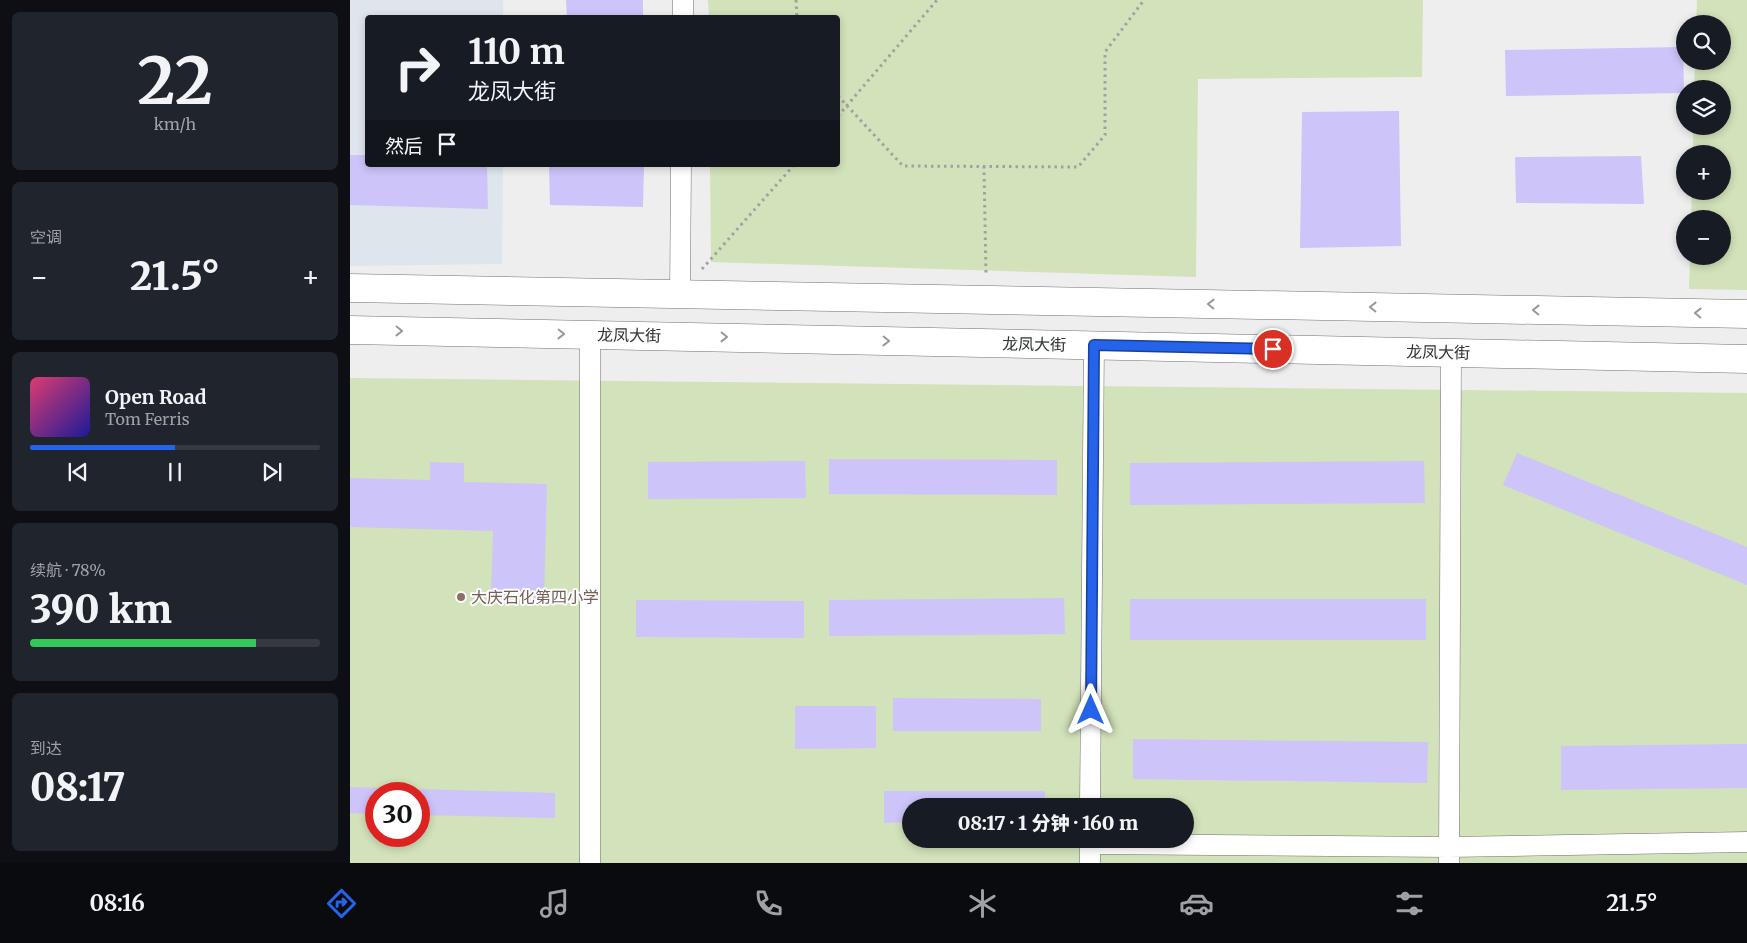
<!DOCTYPE html>
<html lang="zh">
<meta charset="utf-8">
<style>
body{margin:0;font-family:Merriweather,"Noto Sans SC",serif;background:#20242c;color:#f1f3f6;height:100vh;display:flex;flex-direction:column;font-size:19px;white-space:nowrap}
*{box-sizing:border-box;margin:0}
p{font-size:16px;color:#9ea1a6}
.icon{flex:none;width:28px;height:28px;fill:none;stroke:currentColor;stroke-width:2;stroke-linecap:round;stroke-linejoin:round}
.map{position:relative;flex:1;overflow:hidden}
.drawer{display:flex;flex-direction:column;gap:12px;padding:12px;background:#0d0f14;width:350px}
.drawer>*{flex:none}
.hud{position:absolute;left:15px;top:15px;width:475px;height:152px;border-radius:5px;box-shadow:0 2px 8px #0003;background:#171b24;color:#f1f3f6;overflow:hidden}
.buttons{position:absolute;left:1326px;top:15px;display:grid;gap:10px}
.buttons a{display:grid;place-items:center;width:55px;height:55px;border-radius:50%;background:#171b24;box-shadow:0 2px 8px #0003;font-size:25px}
.speed{position:absolute;left:15px;top:782px;display:flex;gap:10px;font-size:25px;font-weight:700;text-align:center}
.speed>*{display:grid;place-content:center;width:65px;height:65px;border-radius:50%;background:#171b24;box-shadow:0 2px 8px #0003;line-height:1}
.speed .limit{border:8px solid #d22;background:#fff;color:#111}
.pin{position:absolute;display:grid;place-items:center;width:42px;height:42px;color:#fff;margin:-21px;border:2px solid #fff;border-radius:50%;box-shadow:0 1px 5px #0007}
.me{position:absolute;width:55px;margin:-28px;rotate:0deg;stroke-linejoin:round;filter:drop-shadow(0 0 4px #0008)}
.turn{display:flex;align-items:center;gap:18px;height:105px;padding:0 20px;font-size:22px}
.turn .icon{width:65px;height:65px;stroke-width:2.5}
.turn b{display:block;font-size:35px;line-height:42px}
.then{display:flex;align-items:center;height:48px;padding:0 20px;background:#0003;gap:10px;font-size:19px}
.big{font-size:38px;font-weight:800;line-height:1.1}
.drawer .widget{flex:1;display:flex;flex-direction:column;justify-content:center;gap:8px;min-width:0;padding:0 18px;border-radius:8px;background:#20242c}
.drawer .dial{align-items:center;gap:0}
.dial b{font-size:65px;line-height:1}
.song{display:flex;align-items:center;gap:15px}
.cover{width:60px;height:60px;border-radius:8px;background:linear-gradient(135deg,hsl(340 70% 55%),hsl(240 70% 35%))}
.played{height:5px;border-radius:2px;background:linear-gradient(90deg,#2563eb 50%,#363941 50%)}
.keys{display:flex;justify-content:space-around;direction:ltr}
.heat{display:flex;justify-content:space-between;align-items:center;font-size:28px;direction:ltr}
.charge{height:8px;border-radius:4px;background:linear-gradient(90deg,#34c759 78%,#363941 0)}
.trip{position:absolute;left:552px;top:798px;width:292px;height:50px;border-radius:25px;background:#171b24;box-shadow:0 2px 8px #0003;font-weight:800;line-height:50px;text-align:center}
.tabs{display:flex;height:80px;justify-content:space-around;align-items:center;background:#090b0e;color:#9ea1a6}
.tabs .icon{width:35px;height:35px}
.tabs .selected{color:#2563eb}
.tabs b{font-size:22px;color:#f1f3f6}
main{display:flex;flex:1;min-height:0}
.map>svg:first-child{display:block}
.built{fill:#dfe5ec}
.green{fill:#d2e2ba;fill-rule:evenodd}
.building{fill:#cdc4f9}
.lines{fill:none;stroke-linecap:round;stroke-linejoin:round}
.street-casing{stroke:#707171;stroke-width:21}
.primary-casing{stroke:#707171;stroke-width:29}
.path{stroke:#a1a1a1;stroke-width:3;stroke-dasharray:2.5 4;stroke-linecap:butt}
.street{stroke:#fff;stroke-width:20}
.primary{stroke:#fff;stroke-width:28}
.oneway{stroke:#989898}
.route-casing{stroke:#184099;stroke-width:12}
.route{stroke:#2563eb;stroke-width:9}
.education-dot{fill:#8d6e63;stroke:#fbfcfd;stroke-width:2}
.labels{text-anchor:middle;stroke-width:4;stroke-linejoin:round;paint-order:stroke}
.street-label{font-size:16px;fill:#313131;stroke:#fbfcfd}
.education-label{font-size:16px;fill:#785e54;stroke:#fbfcfd;text-anchor:start}
</style>
<main>
<section class="drawer">
<div class="widget dial"><b>22</b><p>km/h</p></div>
<div class="widget"><p>空调</p>
<div class="heat"><a>−</a><b class="big">21.5°</b><a>+</a></div>
</div>
<div class="widget">
<div class="song"><i class="cover"></i><div><b>Open Road</b><p>Tom Ferris</p></div></div>
<div class="played"></div>
<div class="keys"><svg class="icon" aria-label="previous" viewBox="0 0 24 24"><path d="M18 5L8 12l10 7zM5 5v14"/></svg><svg class="icon" aria-label="pause" viewBox="0 0 24 24"><path d="M8 5v14M16 5v14"/></svg><svg class="icon" aria-label="next" viewBox="0 0 24 24"><path d="M6 5l10 7-10 7zM19 5v14"/></svg></div>
</div>
<div class="widget"><p>续航 · 78%</p><b class="big">390 km</b><div class="charge"></div></div>
<div class="widget"><p>到达</p><b class="big">08:17</b></div>
</section>
<div class="map">
<svg width="1397" height="863" viewBox="0 0 1397 863">
<rect width="100%" height="100%" fill="#eeeeef"/>
<path class="built" d="M0 0H153V17L18 18V165H153L152 264 0 266Z"/>
<path class="green" d="M358 0H1073L1072 77 848 79 846 277 361 262 360 165H488V18L359 17Z
M1347 0H1397V290L1339 289 1340 256H1372V219H1341L1342 191H1372V154H1343V126H1372V89H1344L1345 61H1372V24H1346Z
M0 378 1397 393V863H0ZM26 794H69V836H26ZM561 806H836V839H561Z"/>
<path class="building" d="M216 0H293V18H217Z
M1333 47 1334 93 1156 96 1155 50Z
M1049 111 1051 246 950 248 952 112Z
M0 155H18V165H137L138 209 0 205Z
M1291 156 1294 204 1166 203 1165 157Z
M215 165H294L293 207 200 205 199 166Z
M1167 453 1397 547V585L1153 485Z
M479 459 707 460V495L479 494Z
M455 461 456 498 298 499V462Z
M1074 461 1075 503 780 505V463Z
M80 462 114 463V482L197 484 194 599 141 598 143 531 0 527V478L80 480Z
M714 598 715 634 479 636V600Z
M780 599H1076V640H780Z
M286 600 454 601V638L286 637Z
M543 698 691 699V731H543Z
M445 706H526V748L445 749Z
M783 739 1078 742 1077 783 783 779Z
M1397 744V788L1211 790V746Z
M0 787 205 793V818L69 815V794H26V814L0 813Z
M534 791H695V806H561V822L534 823Z"/>
<g class="lines">
<defs>
<path id="street" d="M333 18V0
M330 294 331 165
M740 806 744 345
M740 844 1099 847 1397 842
M240 863V335
M740 863V839
M1099 863 1101 352"/>
<path id="primary" d="M0 288 1397 314
M0 330 1397 359"/>
</defs>
<use href="#street" class="street-casing"/>
<use href="#primary" class="primary-casing"/>
<path class="path" d="M446 0 447 18
M488 96 553 166 728 167 755 135V52L794 0
M488 116 587 0
M634 166 636 276
M352 269 444 165"/>
<use href="#street" class="street"/>
<use href="#primary" class="primary"/>
</g>
<defs><path id="oneway-chevron" d="M-2-3.5L2.5 0L-2 3.5" fill="none" stroke-width="1.6" stroke-linecap="round" stroke-linejoin="round" transform="scale(1.25)"/></defs>
<g class="oneway">
<use href="#oneway-chevron" transform="translate(861 304) rotate(-179)"/>
<use href="#oneway-chevron" transform="translate(1023 307) rotate(-179)"/>
<use href="#oneway-chevron" transform="translate(1186 310) rotate(-179)"/>
<use href="#oneway-chevron" transform="translate(1348 313) rotate(-179)"/>
<use href="#oneway-chevron" transform="translate(49 331) rotate(1)"/>
<use href="#oneway-chevron" transform="translate(211 334) rotate(1)"/>
<use href="#oneway-chevron" transform="translate(374 337) rotate(1)"/>
<use href="#oneway-chevron" transform="translate(536 341) rotate(1)"/>
</g>
<g class="lines">
<defs>
<path id="route" d="M741 710 744 345 923 349"/>
</defs>
<use href="#route" class="route-casing"/>
<use href="#route" class="route"/>
</g>
<circle class="education-dot" cx="111" cy="597" r="5"/>
<g class="labels">
<g class="street-label">
<text transform="translate(279 335) rotate(1)" y="6">龙凤大街</text>
<text transform="translate(684 344) rotate(1)" y="6">龙凤大街</text>
<text transform="translate(1088 352) rotate(1)" y="6">龙凤大街</text>
</g>
<g class="education-label">
<text x="121" y="603">大庆石化第四小学</text>
</g>
</g>
</svg>
<div class="buttons">
<a><svg class="icon" aria-label="search" viewBox="0 0 24 24"><circle cx="10" cy="10" r="6"/><path d="M15 15l6 6"/></svg></a>
<a><svg class="icon" aria-label="layers" viewBox="0 0 24 24"><path d="M12 4l9 5-9 5-9-5zM3 14l9 5 9-5"/></svg></a>
<a>+</a>
<a>−</a>
</div>
<div class="speed"><div class="limit">30</div></div>
<div class="pin" style="left:923px;top:349px;background:#d93025"><svg class="icon" aria-label="arrive" viewBox="0 0 24 24"><path d="M6 21V4h12l-3 4 3 4H6"/></svg></div>
<svg class="me" style="left:741px;top:710px" viewBox="-20 -20 40 40"><path d="M0-17L14 15 0 8-14 15z" fill="#2563eb" stroke="#fff" stroke-width="4"/></svg>
<div class="trip">08:17 · 1 分钟 · 160 m</div>
<div class="hud">
<div class="turn"><svg class="icon" aria-label="right" viewBox="0 0 24 24"><path d="M7 20v-9h11M14 6l5 5-5 5"/></svg><div><b>110 m</b>龙凤大街</div></div>
<div class="then">然后<svg class="icon" aria-label="arrive" viewBox="0 0 24 24"><path d="M6 21V4h12l-3 4 3 4H6"/></svg></div>
</div>
</div>
</main>
<nav class="tabs">
<b>08:16</b>
<svg class="icon selected" aria-label="directions" viewBox="0 0 24 24"><path d="M12 3l9 9-9 9-9-9zM9 14v-3h6M13 9l2 2-2 2"/></svg>
<svg class="icon" aria-label="music" viewBox="0 0 24 24"><path d="M9 18V5l10-2v13"/><circle cx="6" cy="18" r="3"/><circle cx="16" cy="16" r="3"/></svg>
<svg class="icon" aria-label="phone" viewBox="0 0 24 24"><path d="M5 4h4l2 5-3 2q2 4 5 5l2-3 5 2v4C11 20 4 13 5 4z"/></svg>
<svg class="icon" aria-label="climate" viewBox="0 0 24 24"><path d="M12 3v18M4 7l16 10M4 17L20 7"/></svg>
<svg class="icon" aria-label="car" viewBox="0 0 24 24"><path d="M5 17H2v-5l4-1 3-4h7l3 4 3 1v5h-3M9 17h6M6 11h13"/><circle cx="7" cy="17" r="2"/><circle cx="17" cy="17" r="2"/></svg>
<svg class="icon" aria-label="filters" viewBox="0 0 24 24"><path d="M4 7h16M4 17h16"/><circle cx="9" cy="7" r="2"/><circle cx="15" cy="17" r="2"/></svg>
<b>21.5°</b>
</nav>
